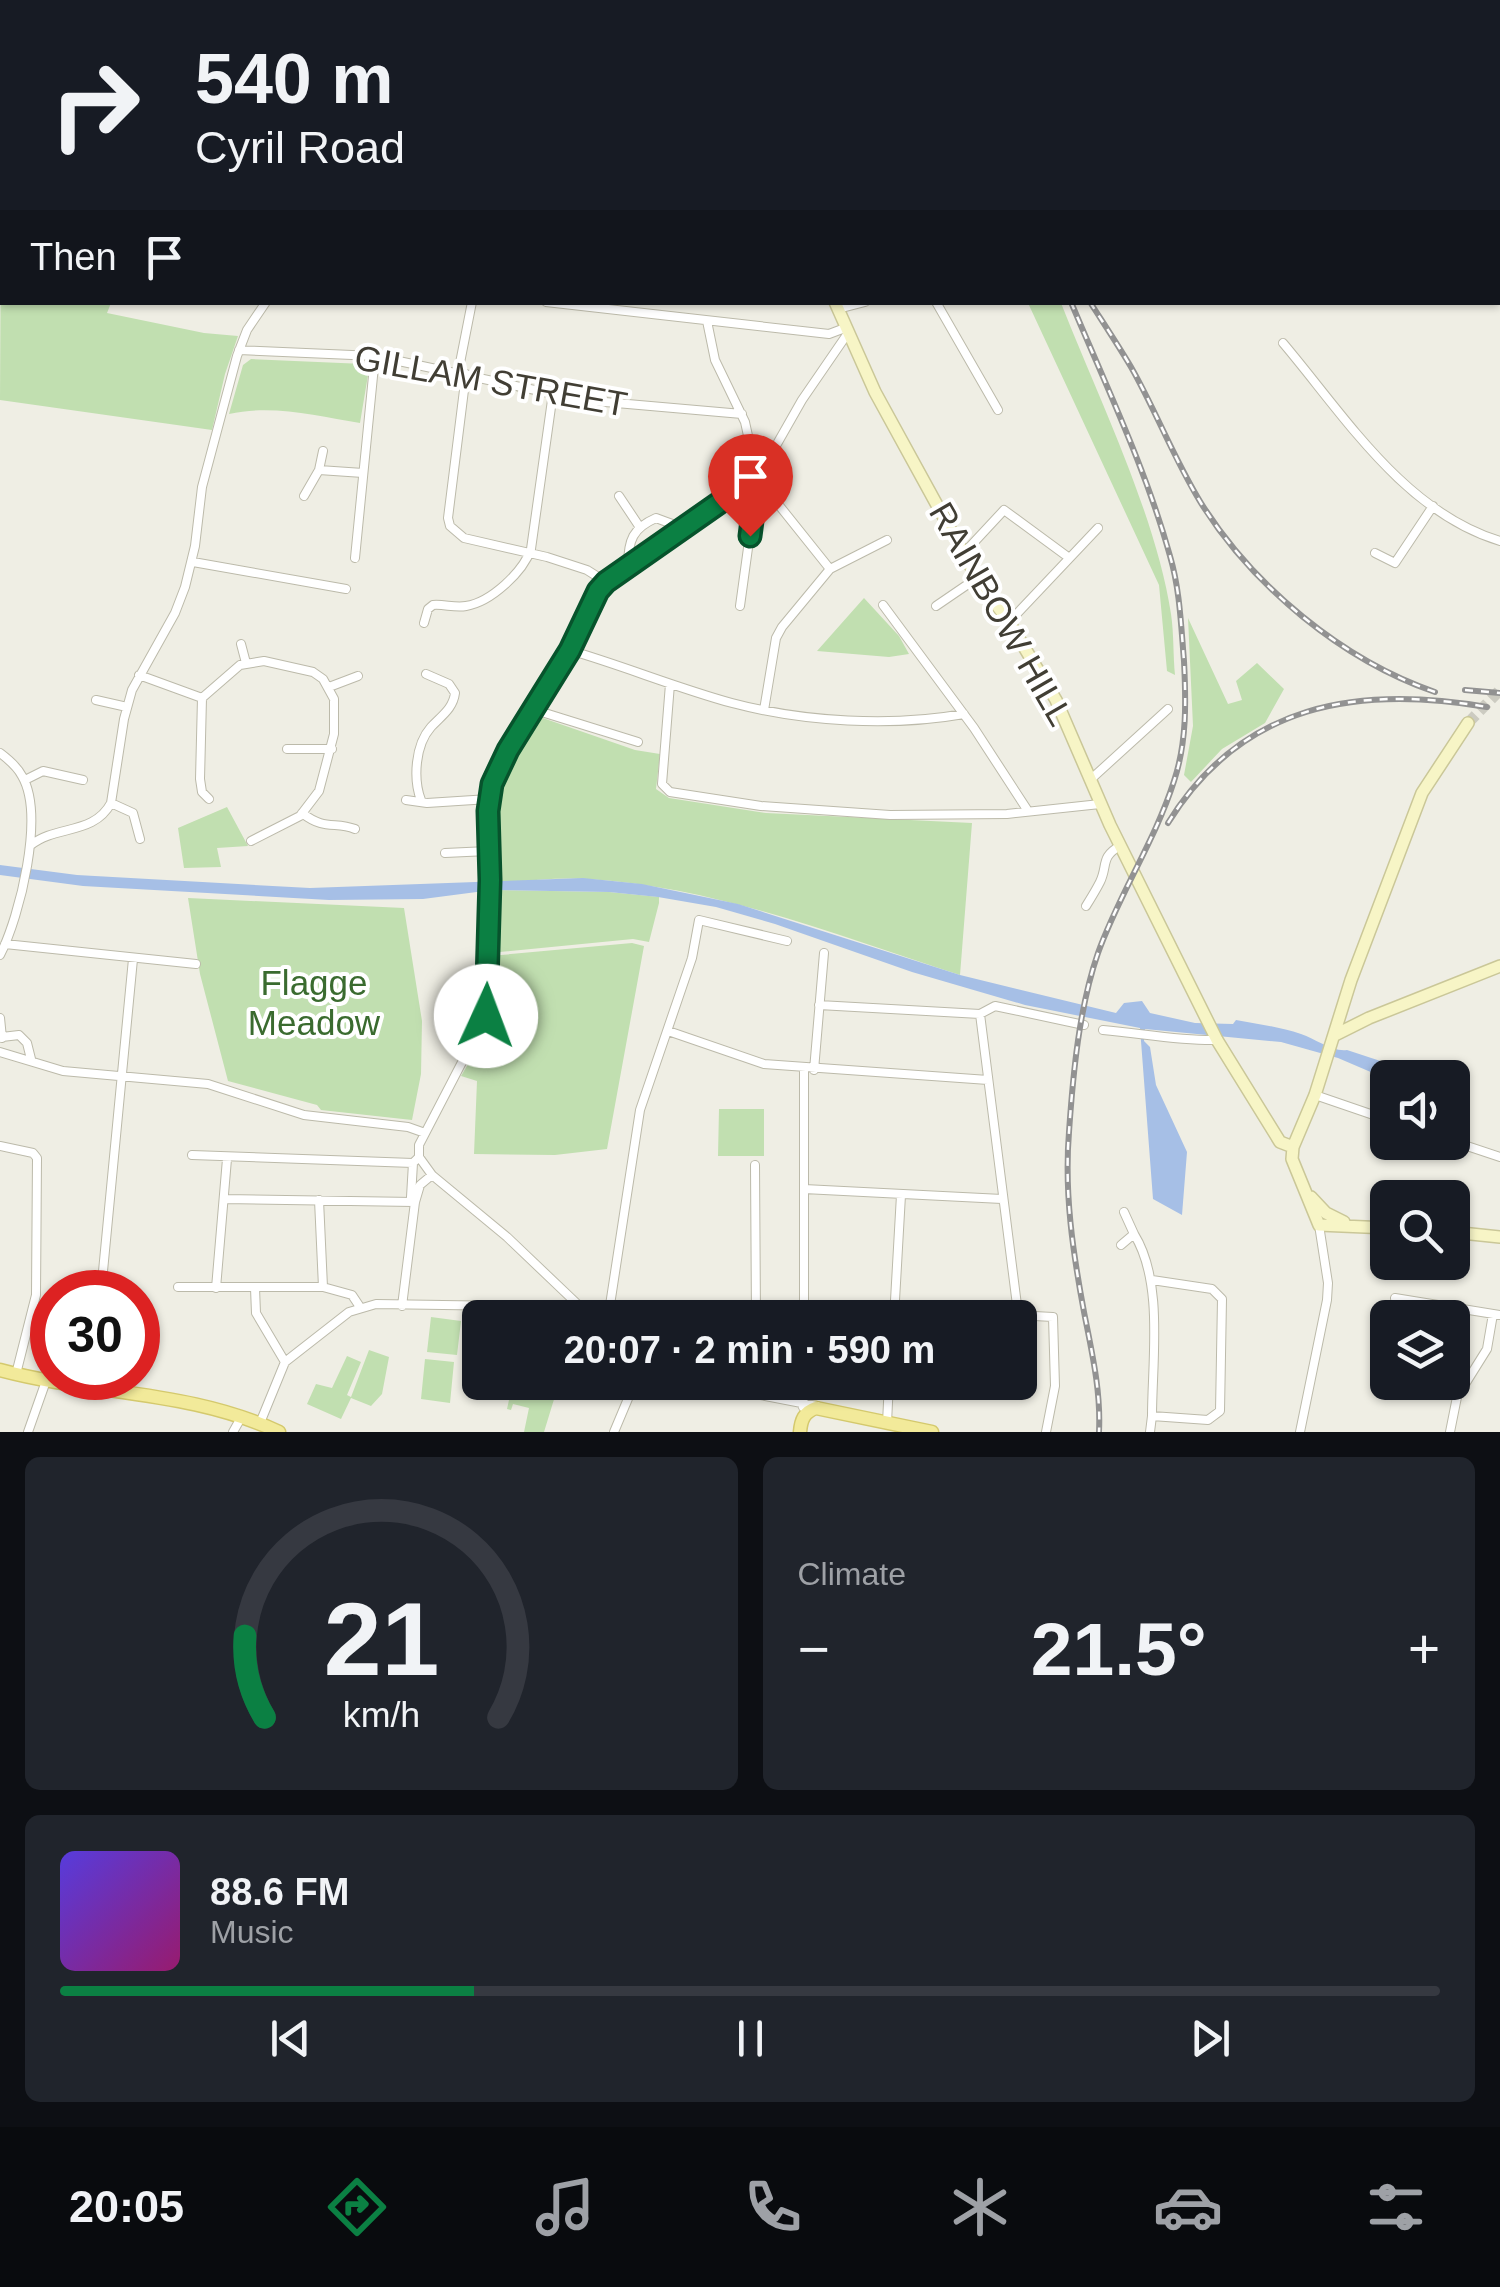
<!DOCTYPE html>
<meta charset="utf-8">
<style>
body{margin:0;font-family:Helvetica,sans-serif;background:#20242c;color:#f1f3f6;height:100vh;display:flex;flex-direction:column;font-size:38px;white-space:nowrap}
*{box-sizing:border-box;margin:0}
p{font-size:32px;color:#9ea1a6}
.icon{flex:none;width:55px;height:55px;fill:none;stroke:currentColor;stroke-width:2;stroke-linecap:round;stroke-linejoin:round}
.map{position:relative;height:1432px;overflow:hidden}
.panel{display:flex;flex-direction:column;gap:25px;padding:25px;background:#0d0f14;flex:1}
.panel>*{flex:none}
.hud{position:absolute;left:0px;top:0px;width:1500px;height:305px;box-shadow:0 2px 8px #0004;background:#171b24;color:#f1f3f6;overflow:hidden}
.tools{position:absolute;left:1370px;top:1060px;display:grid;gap:20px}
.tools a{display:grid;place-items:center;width:100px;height:100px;border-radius:15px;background:#171b24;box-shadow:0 2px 8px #0004;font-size:50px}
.speed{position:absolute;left:30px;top:1270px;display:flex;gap:20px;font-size:50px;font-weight:700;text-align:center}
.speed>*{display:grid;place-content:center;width:130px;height:130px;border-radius:50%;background:#171b24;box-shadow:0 2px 8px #0004;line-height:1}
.speed .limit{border:15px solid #d22;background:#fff;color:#111}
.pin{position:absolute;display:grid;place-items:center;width:85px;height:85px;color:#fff;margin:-102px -42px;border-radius:50% 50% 50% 0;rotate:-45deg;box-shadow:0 0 10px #0007}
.pin .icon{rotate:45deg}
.me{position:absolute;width:110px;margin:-55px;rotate:2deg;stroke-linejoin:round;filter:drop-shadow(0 0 8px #0008)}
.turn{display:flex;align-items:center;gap:35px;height:210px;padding:0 30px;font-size:45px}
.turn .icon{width:130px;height:130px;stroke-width:2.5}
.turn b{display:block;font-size:70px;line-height:85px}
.then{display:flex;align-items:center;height:95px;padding:0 30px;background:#0003;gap:20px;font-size:38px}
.big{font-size:75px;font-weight:700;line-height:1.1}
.panel .card{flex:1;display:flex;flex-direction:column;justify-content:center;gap:15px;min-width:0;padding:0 35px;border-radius:15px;background:#20242c}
.panel .dial{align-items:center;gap:0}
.dial svg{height:260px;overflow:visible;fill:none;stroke:#363941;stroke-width:7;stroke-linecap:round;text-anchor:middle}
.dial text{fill:#f1f3f6;stroke:none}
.song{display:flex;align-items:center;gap:30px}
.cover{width:120px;height:120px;border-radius:15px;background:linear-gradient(135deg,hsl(250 70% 55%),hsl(320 70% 35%))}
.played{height:10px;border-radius:5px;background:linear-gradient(90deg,#0b8043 30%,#363941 30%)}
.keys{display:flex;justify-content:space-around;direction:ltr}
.heat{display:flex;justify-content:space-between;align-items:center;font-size:55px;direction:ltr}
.panel .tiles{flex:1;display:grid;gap:25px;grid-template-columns:1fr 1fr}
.card:last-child{grid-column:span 2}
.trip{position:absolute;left:462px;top:1300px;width:575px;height:100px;border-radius:15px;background:#171b24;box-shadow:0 2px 8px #0004;font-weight:700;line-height:100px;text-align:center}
.menu{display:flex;height:160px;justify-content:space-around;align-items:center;background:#090b0e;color:#9ea1a6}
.menu .icon{width:70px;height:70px}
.menu .selected{color:#0b8043}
.menu b{font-size:45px;color:#f1f3f6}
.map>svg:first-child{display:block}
.green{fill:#c1dfb0}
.water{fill:#a6bfe6}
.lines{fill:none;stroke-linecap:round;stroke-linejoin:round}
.secondary-tunnel{stroke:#cccbc1;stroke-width:11;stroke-dasharray:11 5.5;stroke-linecap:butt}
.street-casing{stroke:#bcbaaa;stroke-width:10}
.secondary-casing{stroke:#cac798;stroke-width:14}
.primary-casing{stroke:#d4c96d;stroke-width:15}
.street{stroke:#fff;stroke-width:8}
.secondary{stroke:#f7f5c6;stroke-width:11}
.primary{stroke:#f2ea9a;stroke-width:12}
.rail-casing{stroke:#929292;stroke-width:6}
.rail{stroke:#fff;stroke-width:2.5;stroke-dasharray:8;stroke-linecap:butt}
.route-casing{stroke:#07532c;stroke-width:25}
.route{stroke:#0b8043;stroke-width:18}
.labels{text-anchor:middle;stroke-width:8;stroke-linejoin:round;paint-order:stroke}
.street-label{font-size:35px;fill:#413e34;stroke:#fff}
.park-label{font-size:35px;fill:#3a6b2f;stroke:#fff}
</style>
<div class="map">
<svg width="1500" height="1432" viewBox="0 0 1500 1432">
<rect width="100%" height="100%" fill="#efeee4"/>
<path class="green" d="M2 23V302L111 303 107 313 204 333 238 336 225 374 212 430 0 400Z
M1028 303H1061C1098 397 1156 515 1171 614 1174 634 1173 655 1175 675L1167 671 1159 585Z
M251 359 364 364 369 369 360 423C318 416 272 404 229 414L243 365Z
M864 598 899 636 909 654 889 657 817 651Z
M1188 618 1228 704 1242 700 1236 681 1257 663 1284 689 1265 723 1222 749 1191 782 1184 775 1193 726Z
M537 716 635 750 660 754 656 789 669 798 766 813 972 823 960 975C839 936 717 887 588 879 558 877 526 881 496 883 496 844 490 800 507 764 515 747 527 732 537 716Z
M227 807 248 846 217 848 221 867 184 868 178 828Z
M492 890 609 892 659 897V903L649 942 633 939 490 953Z
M188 898 404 908 422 1021 421 1074 412 1120 321 1110 317 1105 228 1081 200 974Z
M632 943 644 946 607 1149 555 1155 474 1154 477 1081 461 1076 490 1027 493 1011 490 956Z
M719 1109H764V1156H718Z
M431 1317 461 1321 457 1355 427 1352Z
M369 1350 389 1357 382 1394 371 1406 351 1398 341 1419 307 1404 316 1384 332 1388 347 1356 361 1362 347 1395 351 1397Z
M425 1359 454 1362 450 1403 421 1399Z
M501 1383H559L544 1432H524L529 1408 513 1404 511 1410 507 1409 509 1400 499 1399Z"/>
<path class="water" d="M0 865 77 875 310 888 583 878 642 884 738 904 960 975 1116 1013 1124 1003 1142 1001 1150 1013 1195 1023 1233 1024 1236 1020C1258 1024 1280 1027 1301 1034 1316 1039 1332 1052 1347 1050L1429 1077 1387 1079 1338 1058 1281 1042 1145 1029 1144 1041 1150 1047 1156 1085 1187 1152 1182 1215 1153 1199 1140 1028 1025 1005 912 972 775 924 716 907 658 897 609 892 492 890 423 899 329 900 83 886 0 875Z"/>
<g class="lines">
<path class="secondary-tunnel" d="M1468 723 1500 690"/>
<defs>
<path id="street" d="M337 0 339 2
M1030 0V2
M448 2 449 0
M529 2 531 0
M1093 2 1094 0
M1171 2 1172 0
M1302 2 1303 0
M1410 2 1411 0
M1498 91 1500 83
M1498 98 1500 99
M1498 250 1500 251
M546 302 829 334 845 328
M936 302 998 410
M838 309 865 302
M707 321 715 360 745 422 757 477
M1283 343C1344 415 1404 512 1500 541
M239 350 375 356 582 400 742 414
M458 373 472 302
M466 374 448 518 450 526 464 538 547 557 587 570 606 582
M319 470 363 473
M749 483 778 504 830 569
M304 496 319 470 323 451
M619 496 639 526
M964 553 1004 510 1068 557
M1375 553 1395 563 1433 506
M355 558 375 356
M193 562 346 589
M628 566C628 540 633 528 656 518L683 528
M883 605 974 728 1028 811
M740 606 756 490
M936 606 977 578
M1009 622 1098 528
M424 623 428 609 433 605C444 604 455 608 466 606 491 602 523 572 531 549L553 393
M241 644 246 663
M569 650C624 666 677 688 732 703 804 722 891 727 964 714
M139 675 202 698 240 665 264 661 313 672 323 679 334 699V734L319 791 300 816 251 841
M670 684 662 784 670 792 761 806 890 815 1007 814 1100 804
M329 687 358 676
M202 698 200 779 202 792 209 799
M96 700 127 707
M532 709 638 742
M764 710 776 638 782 627 830 569 887 540
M287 749H332
M0 753C8 759 17 766 22 776 45 815 20 916 0 955
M25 780 43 771 83 780
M1090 780 1168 709
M406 800 427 803 489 799
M421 800C413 779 415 745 431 727 441 716 453 709 455 693L449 684 426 674
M111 803 133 813 140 839
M302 813C325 831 335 821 355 829
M31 845C56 825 94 835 111 803L124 719 132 690 175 613 185 587 195 546 202 487 237 356 247 330 266 302
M445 853 488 851
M1086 906C1091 898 1096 890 1100 882 1108 866 1100 857 1120 846
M5 944 196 964
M819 1005 980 1014
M980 1014 1018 1313
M980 1014 995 1006 1084 1025
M0 1018 2 1038
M1103 1030C1141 1033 1178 1041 1217 1040
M668 1031 764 1064 988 1080
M2 1037 19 1035 27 1043 31 1059
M0 1052 63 1071 208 1084 304 1115 408 1127 425 1133
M814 1070 824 953
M1315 1095 1388 1120
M1452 1141 1500 1157
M0 1146 33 1153 37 1158 36 1295 16 1374
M192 1155 413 1163
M419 1157 432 1175 507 1237 592 1318
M755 1165 756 1318
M804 1189 1002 1199
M224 1199 414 1202
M319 1200 323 1287
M415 1202 411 1197 413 1163 419 1157V1145L486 1016 490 879 488 811 493 784 507 751 569 650 598 591 621 570 761 472 802 400 848 333
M1124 1212 1134 1234
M1121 1245 1134 1234C1164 1282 1152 1361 1152 1416
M178 1287H323L352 1295 360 1307
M216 1288 227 1159
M255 1288 256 1313 285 1362
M101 1292 133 959
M1395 1298 1500 1315
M402 1306 415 1202 420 1185 432 1175
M894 1308 1053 1317 1055 1386 1046 1432
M608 1318 640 1110 692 958 699 920 787 941
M804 1318V1069
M894 1318 901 1195
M693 1382 817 1406
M803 1407 805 1382
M260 1423 285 1362 349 1312 376 1304 582 1307
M887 1423 889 1382
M28 1432 46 1381
M233 1432 242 1416
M614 1432 635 1382
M1150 1432 1152 1416 1208 1420 1220 1411 1222 1299 1212 1289 1152 1280
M1300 1432 1327 1300 1328 1283 1319 1225
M1450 1432 1457 1397 1487 1349 1493 1314"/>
<path id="secondary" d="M685 0 686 2
M835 302 875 392 977 578 1009 622 1056 700 1110 825 1217 1040 1280 1142 1293 1147
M1335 1035 1369 1018 1500 966
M1293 1147 1315 1095 1351 980 1422 793 1468 723
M1293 1147 1292 1159 1319 1225 1388 1228
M1311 1197 1326 1213 1344 1222
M1452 1232 1500 1237"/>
<path id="primary" d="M0 1370C93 1395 190 1390 279 1432
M800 1432C801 1420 804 1412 816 1408L932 1432"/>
</defs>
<use href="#street" class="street-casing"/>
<use href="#secondary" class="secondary-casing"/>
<use href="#primary" class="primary-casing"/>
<use href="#street" class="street"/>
<use href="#secondary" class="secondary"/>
<use href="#primary" class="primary"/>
<defs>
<path id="rail" d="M1071 302C1106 386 1146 469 1170 556 1180 590 1181 626 1184 661 1186 701 1187 742 1174 781 1155 841 1119 894 1098 953 1079 1008 1073 1074 1069 1132 1064 1193 1073 1253 1084 1312 1092 1353 1101 1391 1099 1432
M1090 302C1104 324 1118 345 1131 367 1156 411 1174 459 1201 503 1253 586 1342 660 1435 692
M1465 690 1500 693
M1168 823C1242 703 1358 685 1487 707"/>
</defs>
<use href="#rail" class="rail-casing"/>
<use href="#rail" class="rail"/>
</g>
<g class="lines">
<defs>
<path id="route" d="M486 1016 490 880 488 811 492 784 508 750 570 650 598 591 606 582 749 482 756 490 750 536"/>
</defs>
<use href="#route" class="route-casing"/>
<use href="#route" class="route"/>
</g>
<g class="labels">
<g class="street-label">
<text transform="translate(491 381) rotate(10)" y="12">GILLAM STREET</text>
<text transform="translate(1001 614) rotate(60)" y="12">RAINBOW HILL</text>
</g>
<g class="park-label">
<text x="314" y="995">Flagge<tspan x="314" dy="40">Meadow</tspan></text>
</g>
</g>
</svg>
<div class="tools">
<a><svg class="icon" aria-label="sound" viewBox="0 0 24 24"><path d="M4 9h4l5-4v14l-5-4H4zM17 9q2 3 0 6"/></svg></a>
<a><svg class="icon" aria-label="search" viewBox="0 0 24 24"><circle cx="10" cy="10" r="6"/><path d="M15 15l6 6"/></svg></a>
<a><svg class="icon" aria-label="layers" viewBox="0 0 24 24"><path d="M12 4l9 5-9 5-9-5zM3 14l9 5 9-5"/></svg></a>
</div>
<div class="speed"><div class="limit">30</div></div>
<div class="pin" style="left:750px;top:536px;background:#d93025"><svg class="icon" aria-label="arrive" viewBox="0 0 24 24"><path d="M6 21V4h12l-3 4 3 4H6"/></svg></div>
<svg class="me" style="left:486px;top:1016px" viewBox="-20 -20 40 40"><circle r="19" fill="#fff"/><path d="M0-13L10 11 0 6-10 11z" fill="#0b8043"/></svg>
<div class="trip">20:07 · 2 min · 590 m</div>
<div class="hud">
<div class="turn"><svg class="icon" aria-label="right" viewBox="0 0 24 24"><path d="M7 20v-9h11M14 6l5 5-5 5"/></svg><div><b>540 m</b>Cyril Road</div></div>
<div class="then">Then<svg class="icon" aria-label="arrive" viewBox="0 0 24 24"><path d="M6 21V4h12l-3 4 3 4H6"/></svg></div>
</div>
</div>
<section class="panel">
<div class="tiles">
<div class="card dial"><svg viewBox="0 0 100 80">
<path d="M14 69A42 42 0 1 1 86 69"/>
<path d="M14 69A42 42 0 0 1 8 44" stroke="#0b8043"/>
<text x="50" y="56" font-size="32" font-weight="700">21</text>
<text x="50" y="72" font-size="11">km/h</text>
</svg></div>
<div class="card"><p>Climate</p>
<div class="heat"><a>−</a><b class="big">21.5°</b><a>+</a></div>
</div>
<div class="card">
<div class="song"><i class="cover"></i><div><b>88.6 FM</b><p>Music</p></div></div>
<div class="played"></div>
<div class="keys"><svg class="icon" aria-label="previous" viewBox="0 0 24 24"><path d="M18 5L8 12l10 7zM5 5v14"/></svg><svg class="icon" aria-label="pause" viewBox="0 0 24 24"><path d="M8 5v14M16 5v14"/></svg><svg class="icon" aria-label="next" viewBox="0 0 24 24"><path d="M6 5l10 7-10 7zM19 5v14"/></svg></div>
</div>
</div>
</section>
<nav class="menu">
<b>20:05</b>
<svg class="icon selected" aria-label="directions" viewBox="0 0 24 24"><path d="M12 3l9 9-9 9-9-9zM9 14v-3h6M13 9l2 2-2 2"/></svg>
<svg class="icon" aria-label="music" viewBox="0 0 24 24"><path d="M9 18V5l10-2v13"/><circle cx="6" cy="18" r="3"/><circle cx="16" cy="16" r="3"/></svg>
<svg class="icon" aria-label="phone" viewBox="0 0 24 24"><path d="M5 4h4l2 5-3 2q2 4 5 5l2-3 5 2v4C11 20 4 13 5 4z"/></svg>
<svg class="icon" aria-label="climate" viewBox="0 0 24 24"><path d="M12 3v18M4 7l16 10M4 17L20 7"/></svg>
<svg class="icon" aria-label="car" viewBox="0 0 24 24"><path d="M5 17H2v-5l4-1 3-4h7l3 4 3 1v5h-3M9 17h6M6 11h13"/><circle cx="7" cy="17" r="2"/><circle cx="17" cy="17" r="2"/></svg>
<svg class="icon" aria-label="filters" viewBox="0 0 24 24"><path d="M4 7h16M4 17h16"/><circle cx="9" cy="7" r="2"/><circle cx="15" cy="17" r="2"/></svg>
</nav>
